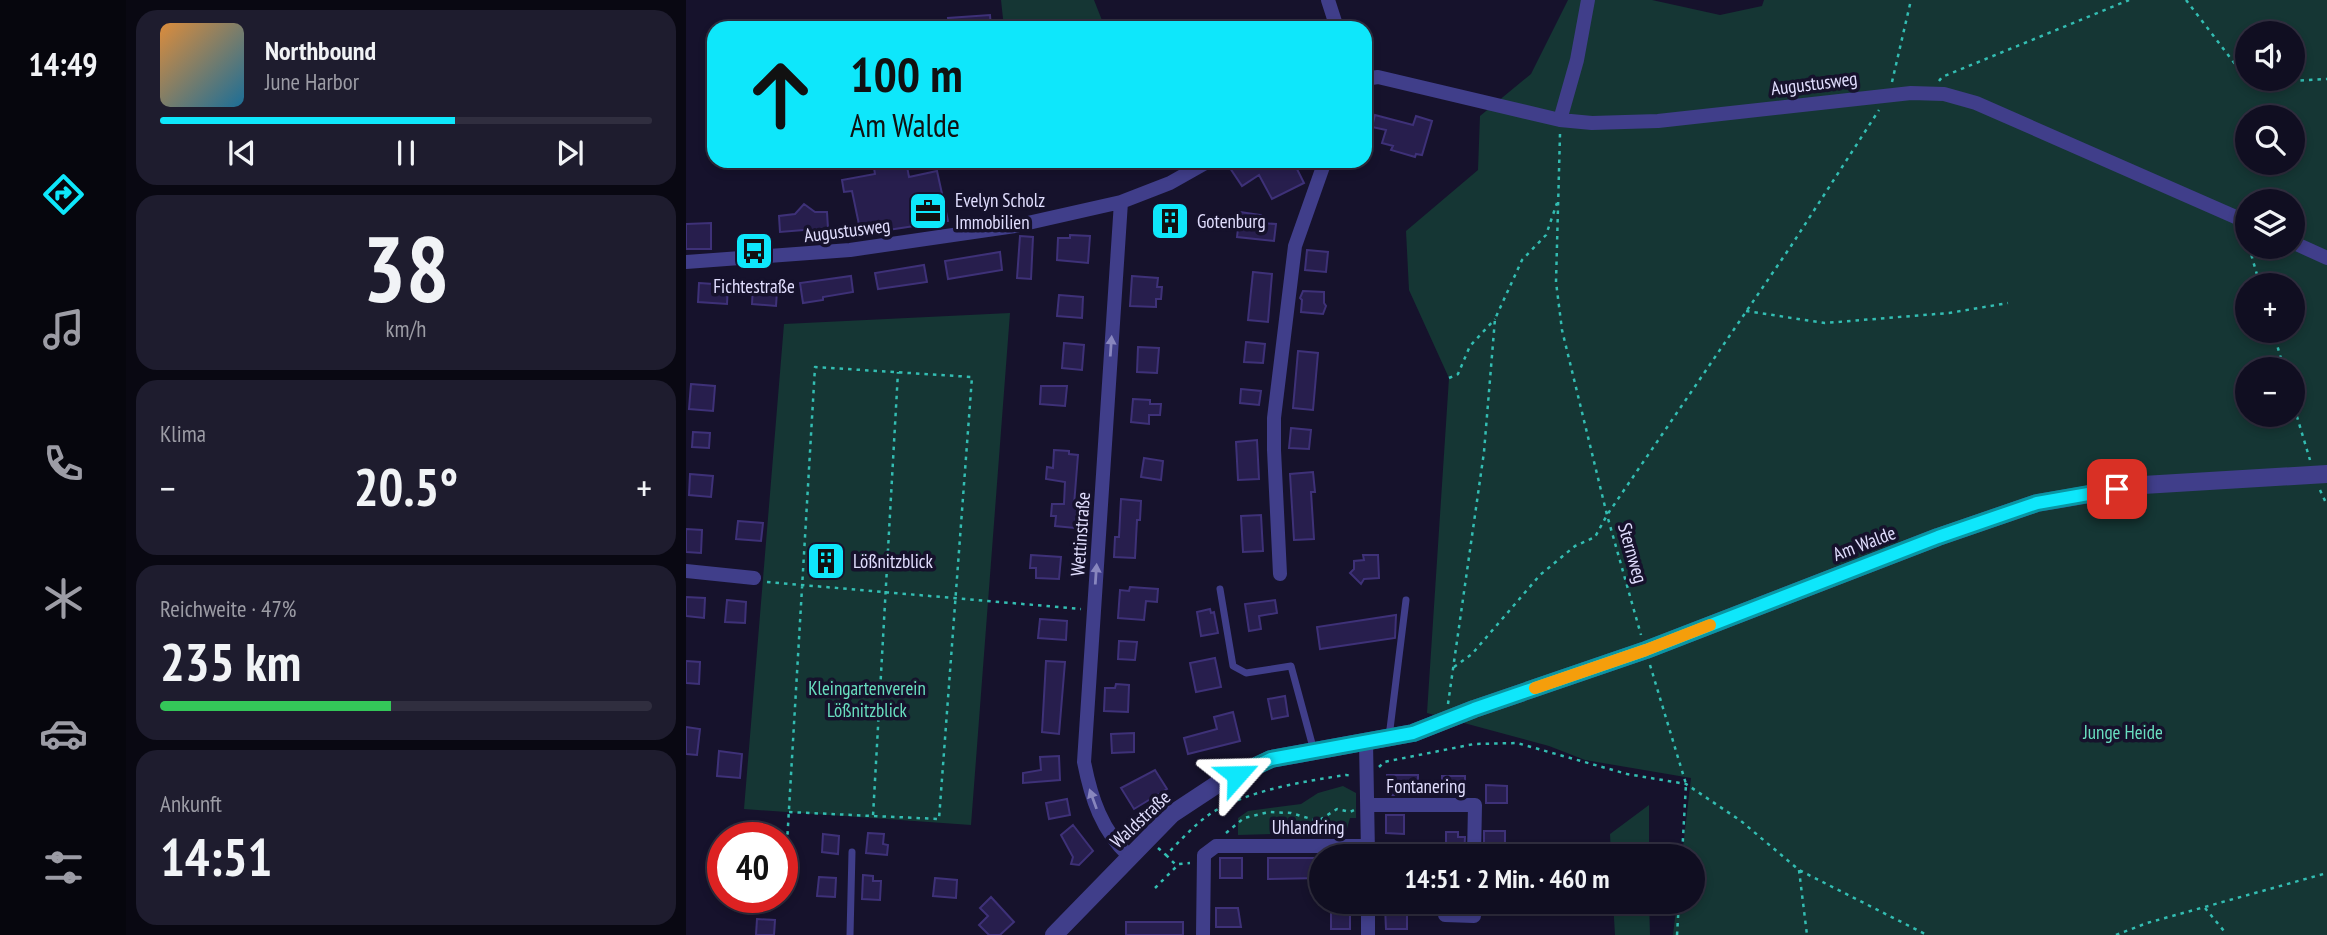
<!DOCTYPE html>
<html lang="de">
<meta charset="utf-8">
<style>
body{margin:0;font-family:"PT Sans Narrow",sans-serif;background:#1e1c2e;color:#f1f3f6;height:100vh;display:flex;flex-direction:column;font-size:26px;white-space:nowrap}
*{box-sizing:border-box;margin:0}
p{font-size:23px;color:#9c9ca5}
.icon{flex:none;width:38px;height:38px;fill:none;stroke:currentColor;stroke-width:2;stroke-linecap:round;stroke-linejoin:round}
.map{position:relative;flex:1;overflow:hidden}
.panel{display:flex;flex-direction:column;gap:10px;padding:10px;background:#090812;width:560px}
.panel>*{flex:none}
.hud{position:absolute;left:21px;top:21px;width:665px;height:147px;border-radius:21px;box-shadow:0 4px 10px #0003,0 0 0 2px #302e3f;background:#0ee7fb;color:#111;overflow:hidden}
.fabs{position:absolute;left:1549px;top:21px;display:grid;gap:14px}
.fabs a{display:grid;place-items:center;width:70px;height:70px;border-radius:50%;background:#100e21;box-shadow:0 4px 10px #0003,0 0 0 2px #302e3f;font-size:35px}
.speed{position:absolute;left:21px;top:822px;display:flex;gap:14px;font-size:35px;font-weight:700;text-align:center}
.speed>*{display:grid;place-content:center;width:91px;height:91px;border-radius:50%;background:#100e21;box-shadow:0 4px 10px #0003,0 0 0 2px #302e3f;line-height:1}
.speed .limit{border:10px solid #d22;background:#fff;color:#111}
.pin{position:absolute;display:grid;place-items:center;width:60px;height:60px;color:#fff;margin:-30px;border-radius:14px;box-shadow:0 4px 10px #0006}
.me{position:absolute;width:77px;margin:-38px;rotate:65deg;stroke-linejoin:round;filter:drop-shadow(0 0 5px #0008)}
.turn{display:flex;align-items:center;gap:24px;height:147px;padding:0 28px;font-size:32px}
.turn .icon{width:91px;height:91px;stroke-width:2.5}
.turn b{display:block;font-size:49px;line-height:60px}
.big{font-size:52px;font-weight:600;line-height:1.1}
.panel .widget{flex:1;display:flex;flex-direction:column;justify-content:center;gap:10px;min-width:0;padding:0 24px;border-radius:21px;background:#1e1c2e}
.panel .dial{align-items:center;gap:0}
.dial b{font-size:91px;line-height:1}
.song{display:flex;align-items:center;gap:21px}
.cover{width:84px;height:84px;border-radius:10px;background:linear-gradient(135deg,hsl(30 70% 55%),hsl(200 70% 35%))}
.played{height:7px;border-radius:4px;background:linear-gradient(90deg,#0ee7fb 60%,#302e3f 60%)}
.keys{display:flex;justify-content:space-around;direction:ltr}
.heat{display:flex;justify-content:space-between;align-items:center;font-size:38px;direction:ltr}
.charge{height:10px;border-radius:5px;background:linear-gradient(90deg,#34c759 47%,#302e3f 0)}
.trip{position:absolute;left:623px;top:844px;width:396px;height:70px;border-radius:35px;background:#100e21;box-shadow:0 4px 10px #0003,0 0 0 2px #302e3f;font-weight:600;line-height:70px;text-align:center}
main{display:flex;flex:1;min-height:0}
.tabs{display:flex;flex-direction:column;width:126px;justify-content:space-around;align-items:center;background:#06060d;color:#9c9ca5}
.tabs .icon{width:49px;height:49px}
.tabs .active{color:#0ee7fb}
.tabs b{font-size:32px;color:#f1f3f6}
.map>svg:first-child{display:block}
.green{fill:#153634;fill-rule:evenodd}
.building{fill:#271e4d;stroke:#3e3178;stroke-width:2}
.lines{fill:none;stroke-linecap:round;stroke-linejoin:round}
.path{stroke:#33bdb2;stroke-width:2.5;stroke-dasharray:3.5 5;stroke-linecap:butt}
.service{stroke:#403e8a;stroke-width:7}
.minor{stroke:#403e8a;stroke-width:14}
.tertiary{stroke:#403e8a;stroke-width:18}
.oneway{fill:#8886be}
.route-casing{stroke:#0996a3;stroke-width:18}
.route{stroke:#0ee7fb;stroke-width:12}
.slow{stroke:#f59e0b;stroke-width:12}
.labels{text-anchor:middle;stroke-width:7;stroke-linejoin:round;paint-order:stroke}
.street-label{font-size:19px;fill:#e1defe;stroke:#16122c}
.poi-label{font-size:19px;fill:#e1defe;stroke:#16122c;text-anchor:start}
.park-label{font-size:19px;fill:#69dfc0;stroke:#16122c}
</style>
<main>
<nav class="tabs">
<b>14:49</b>
<svg class="icon active" aria-label="directions" viewBox="0 0 24 24"><path d="M12 3l9 9-9 9-9-9zM9 14v-3h6M13 9l2 2-2 2"/></svg>
<svg class="icon" aria-label="music" viewBox="0 0 24 24"><path d="M9 18V5l10-2v13"/><circle cx="6" cy="18" r="3"/><circle cx="16" cy="16" r="3"/></svg>
<svg class="icon" aria-label="phone" viewBox="0 0 24 24"><path d="M5 4h4l2 5-3 2q2 4 5 5l2-3 5 2v4C11 20 4 13 5 4z"/></svg>
<svg class="icon" aria-label="climate" viewBox="0 0 24 24"><path d="M12 3v18M4 7l16 10M4 17L20 7"/></svg>
<svg class="icon" aria-label="car" viewBox="0 0 24 24"><path d="M5 17H2v-5l4-1 3-4h7l3 4 3 1v5h-3M9 17h6M6 11h13"/><circle cx="7" cy="17" r="2"/><circle cx="17" cy="17" r="2"/></svg>
<svg class="icon" aria-label="filters" viewBox="0 0 24 24"><path d="M4 7h16M4 17h16"/><circle cx="9" cy="7" r="2"/><circle cx="15" cy="17" r="2"/></svg>
</nav>
<section class="panel">
<div class="widget">
<div class="song"><i class="cover"></i><div><b>Northbound</b><p>June Harbor</p></div></div>
<div class="played"></div>
<div class="keys"><svg class="icon" aria-label="previous" viewBox="0 0 24 24"><path d="M18 5L8 12l10 7zM5 5v14"/></svg><svg class="icon" aria-label="pause" viewBox="0 0 24 24"><path d="M8 5v14M16 5v14"/></svg><svg class="icon" aria-label="next" viewBox="0 0 24 24"><path d="M6 5l10 7-10 7zM19 5v14"/></svg></div>
</div>
<div class="widget dial"><b>38</b><p>km/h</p></div>
<div class="widget"><p>Klima</p>
<div class="heat"><a>−</a><b class="big">20.5°</b><a>+</a></div>
</div>
<div class="widget"><p>Reichweite · 47%</p><b class="big">235 km</b><div class="charge"></div></div>
<div class="widget"><p>Ankunft</p><b class="big">14:51</b></div>
</section>
<div class="map">
<svg width="1641" height="935" viewBox="0 0 1641 935">
<rect width="100%" height="100%" fill="#16122c"/>
<path class="green" d="M315 0H408L419 28H318Z
M882 0H966L1034 15 1076 6 1078 0H1641V935H987L991 901H1006V856H996L1005 778 899 760 863 746 741 713 763 378 723 290 720 231 792 170 794 116 845 74ZM1561 33H1606V79H1561ZM1561 117H1606V163H1561ZM1561 201H1606V247H1561ZM1561 285H1606V331H1561ZM1561 369H1606V415H1561Z
M324 313 285 825 58 809 98 324Z
M657 786 670 793V818H664L660 832 552 835V818L562 811 615 804 632 793Z
M963 805V856H925L924 834Z
M927 901H963L964 935H929Z"/>
<path class="building" d="M304 15 305 28H263L262 18Z
M689 115 727 125 730 116 746 121 736 155 730 154 729 157 705 150 707 146 696 143 700 130 686 127Z
M198 161H220L223 177 251 171 262 221 175 234 166 191 158 192 156 180 189 174 188 168 199 167Z
M555 161H607L618 183 586 199 573 175 556 186 544 168Z
M118 204 129 212H141L142 228 94 232 93 216 109 214Z
M480 210H492L498 225 476 233 470 217Z
M554 212 575 215 574 223 590 224 588 241 551 237Z
M25 223V249H0V224Z
M384 235 404 236 402 263 371 260 372 238H384Z
M334 236 347 237 345 279 331 278Z
M621 250 642 252 640 272 619 270Z
M314 252 316 270 262 279 259 261Z
M238 265 241 282 192 289 189 273Z
M567 272 586 274 582 322 562 320Z
M165 276 167 292 137 297V300L117 303 114 283Z
M446 276 472 278 471 287H476L475 299H470V307L444 306Z
M13 283 42 285 41 304 12 302Z
M67 286 84 287 83 290 91 291 90 306 66 304Z
M617 291 638 292V303L640 306 637 314 615 312 616 300 614 298Z
M373 295 397 297 396 318 371 316Z
M560 342 579 344 577 363 558 362Z
M378 343 398 345 396 370 376 368Z
M452 347 473 348 471 373 451 372Z
M612 351 632 353 627 410 607 408Z
M5 384 29 386 27 411 3 409Z
M355 386H381L379 406 354 404Z
M555 389 575 391 573 405 554 403Z
M447 399 464 400V404H475L474 415H463V424L445 422Z
M605 428 625 430 623 449 603 448Z
M7 432 24 433 23 448 6 447Z
M571 440 573 479 552 480 550 442Z
M368 450 383 451V454L392 455 388 505H391L389 528 369 526 370 516H365L366 504H378L379 482 360 479 361 467 367 468Z
M458 458 477 461 475 480 455 477Z
M627 472 629 492H625L628 539 608 540 604 474Z
M4 474 27 476 25 497 3 495Z
M435 499 455 501 454 520H451L449 558 428 557 429 537H433Z
M575 515 577 551 557 552 555 516Z
M52 521 77 523 75 541 50 539Z
M0 529 16 530 15 553 0 552Z
M125 549 155 550 154 574 125 573Z
M345 555 375 557 373 579 350 578V568H344Z
M677 555H692L693 578 678 579 675 584 664 573 668 569V561L678 560Z
M444 587 472 589 471 602 460 601 458 620 432 618 434 590 443 591Z
M0 597 19 598 18 618 0 616Z
M41 600 60 602 59 623 39 622Z
M589 600 591 613 573 616 575 629 563 631 559 604Z
M524 609 525 613 528 612 532 633 515 636 511 612Z
M710 615 709 638 634 649 631 627Z
M354 619 381 621 380 640 352 638Z
M433 641 451 642 449 660 432 659Z
M529 658 535 687 510 692 504 663Z
M0 661 14 662 13 684 0 683Z
M360 661 379 662 373 734 356 732Z
M430 684 443 685 442 712 418 711 419 688H429Z
M599 696 602 716 586 719 582 699Z
M547 712 554 741 502 754 498 738 531 729 528 717Z
M0 727 14 729 11 755 0 754Z
M448 733V752L426 753 425 734Z
M33 751 56 754 54 778 31 776Z
M373 756 374 780 337 783V773L355 770 354 757Z
M469 770 481 789 448 809 435 788Z
M701 775H732V787H716V795H700Z
M756 776H779V794H756Z
M800 785 821 786V803H800Z
M381 799 384 815 363 819 360 803Z
M700 815H718V834L700 833Z
M387 825 407 851 393 865 385 864 387 857 375 835Z
M798 831H819V852H807V855H798Z
M760 832H772V837H779L778 856 760 853Z
M182 833 198 834 197 844 202 845 201 855 180 853Z
M137 834 153 836 152 854 136 852Z
M534 858H556V878H534Z
M582 858H635V878L582 879Z
M177 875 187 876V881H195L194 900 176 899Z
M133 877 150 878 149 897 131 896Z
M249 878 271 880 270 898 247 896Z
M305 897 328 922 314 935H303L293 925 302 916 294 908Z
M699 907H721V929H700Z
M530 908H552L555 927H530Z
M664 910V929H645V911Z
M71 919 89 920 88 935H70Z
M440 922H497V935H440Z"/>
<g class="lines">
<path class="path" d="M1500 0 1549 64 1561 71
M1581 79 1590 82 1641 79
M1253 81 1256 77 1443 0
M1206 82 1225 0
M874 134 870 282 876 330 921 515 955 635
M1563 247 1574 285
M1060 311 1139 323 1263 313 1322 303
M1587 331 1598 369
M763 378 772 374 784 346 809 319
M1606 400 1624 460
M1634 490 1641 505
M81 582 395 609
M964 665 1000 784 996 856
M768 667 786 654 854 575 889 546 909 537 921 515 1105 246 1193 110
M762 704 798 452 809 319 836 260 860 235 871 203
M693 767 698 762 788 744 831 743 941 774 1000 784 1055 821 1113 870 1241 935
M103 812 187 816 212 372
M540 833 558 818 583 812 605 813 632 821 651 809 664 812 668 810
M472 848 480 855C494 841 508 825 524 814 559 791 619 781 660 775L667 776
M480 855 490 865
M1113 870 1121 935
M99 877 129 367 286 377 253 819 187 816
M469 888 493 864 504 863
M1519 908 1538 931 1539 935
M991 935 993 901
M1430 935 1461 923 1641 873"/>
<path class="service" d="M534 589 547 666 560 673 605 666 628 751
M703 737 720 600
M164 935 166 852"/>
<path class="minor" d="M642 0 651 28
M679 79 692 77 874 120 906 123 972 121 1225 93 1258 94 1290 103 1561 222
M874 120 891 60 902 0
M435 202 398 762C405 798 416 831 443 856
M1606 242 1641 258
M0 262 164 250 329 226 435 202 484 183 523 161
M0 571 68 578
M594 574 588 450V418L609 246 639 161
M680 742 682 853
M683 805H789L788 856
M682 901V935
M758 901 759 915 788 916V901
M517 935 518 855 530 846H682"/>
<path class="tertiary" d="M368 935 486 814 533 783 585 759 727 733 788 709 960 650 1252 537 1351 503 1457 485 1641 474"/>
</g>
<defs><path id="oneway-solid" d="M-6-.8H1V-3.2L6.5 0L1 3.2V.8H-6Z" transform="scale(1.75)"/></defs>
<g class="oneway">
<use href="#oneway-solid" transform="translate(425 346) rotate(-86)"/>
<use href="#oneway-solid" transform="translate(410 574) rotate(-86)"/>
<use href="#oneway-solid" transform="translate(407 799) rotate(-110)"/>
</g>
<g class="lines">
<defs>
<path id="route" d="M551 775 585 759 727 733 788 709 960 650 1252 537 1351 503 1431 489"/>
</defs>
<use href="#route" class="route-casing"/>
<use href="#route" class="route"/>
<path class="slow" d="M849 688 960 650 1024 625"/>
</g>
<defs>
<symbol id="office-square" viewBox="-11 -11 22 22"><rect x="-9" y="-9" width="18" height="18" rx="4" fill="#0ee7fb" stroke="#16122c"/><path d="M-6-3h4V-5.5h4V-3h4V5H-6ZM-1-4.5V-3h2v-1.5ZM-6 0V1H6V0Z" fill="#111"/></symbol>
<symbol id="building-square" viewBox="-11 -11 22 22"><rect x="-9" y="-9" width="18" height="18" rx="4" fill="#0ee7fb" stroke="#16122c"/><path d="M-4-6H4V6H1V3H-1V6H-4ZM-2.5-4.3h1.7v1.8h-1.7ZM.8-4.3h1.7v1.8H.8ZM-2.5-1h1.7V.8h-1.7ZM.8-1h1.7V.8H.8Z" fill="#111"/></symbol>
<symbol id="bus-square" viewBox="-11 -11 22 22"><rect x="-9" y="-9" width="18" height="18" rx="4" fill="#0ee7fb" stroke="#16122c"/><path d="M-5-6H5V4H4V6H2V4H-2V6H-4V4H-5ZM-3.5-4V0h7V-4ZM-3.5 1.2v1.5H-2V1.2ZM2 1.2v1.5H3.5V1.2Z" fill="#111"/></symbol>
</defs>
<g fill-rule="evenodd">
<use href="#office-square" x="220" y="189" width="44" height="44"/>
<use href="#building-square" x="462" y="199" width="44" height="44"/>
<use href="#bus-square" x="46" y="229" width="44" height="44"/>
<use href="#building-square" x="118" y="539" width="44" height="44"/>
</g>
<g class="labels">
<g class="street-label">
<text transform="translate(1128 83) rotate(-7)" y="7">Augustusweg</text>
<text transform="translate(161 230) rotate(-7)" y="7">Augustusweg</text>
<text transform="translate(394 534) rotate(-86)" y="7">Wettinstraße</text>
<text transform="translate(1178 543) rotate(-21)" y="7">Am Walde</text>
<text transform="translate(947 553) rotate(74)" y="7">Sternweg</text>
<text x="740" y="793">Fontanering</text>
<text transform="translate(454 819) rotate(-43)" y="7">Waldstraße</text>
<text x="622" y="834">Uhlandring</text>
</g>
<g class="poi-label">
<text x="269" y="207">Evelyn Scholz<tspan x="269" dy="22">Immobilien</tspan></text>
<text x="511" y="228">Gotenburg</text>
<text x="68" y="293" text-anchor="middle">Fichtestraße</text>
<text x="167" y="568">Lößnitzblick</text>
</g>
<g class="park-label">
<text x="181" y="695">Kleingartenverein<tspan x="181" dy="22">Lößnitzblick</tspan></text>
<text x="1437" y="739">Junge Heide</text>
</g>
</g>
</svg>
<div class="fabs">
<a><svg class="icon" aria-label="sound" viewBox="0 0 24 24"><path d="M4 9h4l5-4v14l-5-4H4zM17 9q2 3 0 6"/></svg></a>
<a><svg class="icon" aria-label="search" viewBox="0 0 24 24"><circle cx="10" cy="10" r="6"/><path d="M15 15l6 6"/></svg></a>
<a><svg class="icon" aria-label="layers" viewBox="0 0 24 24"><path d="M12 4l9 5-9 5-9-5zM3 14l9 5 9-5"/></svg></a>
<a>+</a>
<a>−</a>
</div>
<div class="speed"><div class="limit">40</div></div>
<div class="pin" style="left:1431px;top:489px;background:#d93025"><svg class="icon" aria-label="arrive" viewBox="0 0 24 24"><path d="M6 21V4h12l-3 4 3 4H6"/></svg></div>
<svg class="me" style="left:551px;top:775px" viewBox="-20 -20 40 40"><path d="M0-17L14 15 0 8-14 15z" fill="#0ee7fb" stroke="#fff" stroke-width="4"/></svg>
<div class="trip">14:51 · 2 Min. · 460 m</div>
<div class="hud">
<div class="turn"><svg class="icon" aria-label="ahead" viewBox="0 0 24 24"><path d="M12 20V5M6 11l6-6 6 6"/></svg><div><b>100 m</b>Am Walde</div></div>
</div>
</div>
</main>
